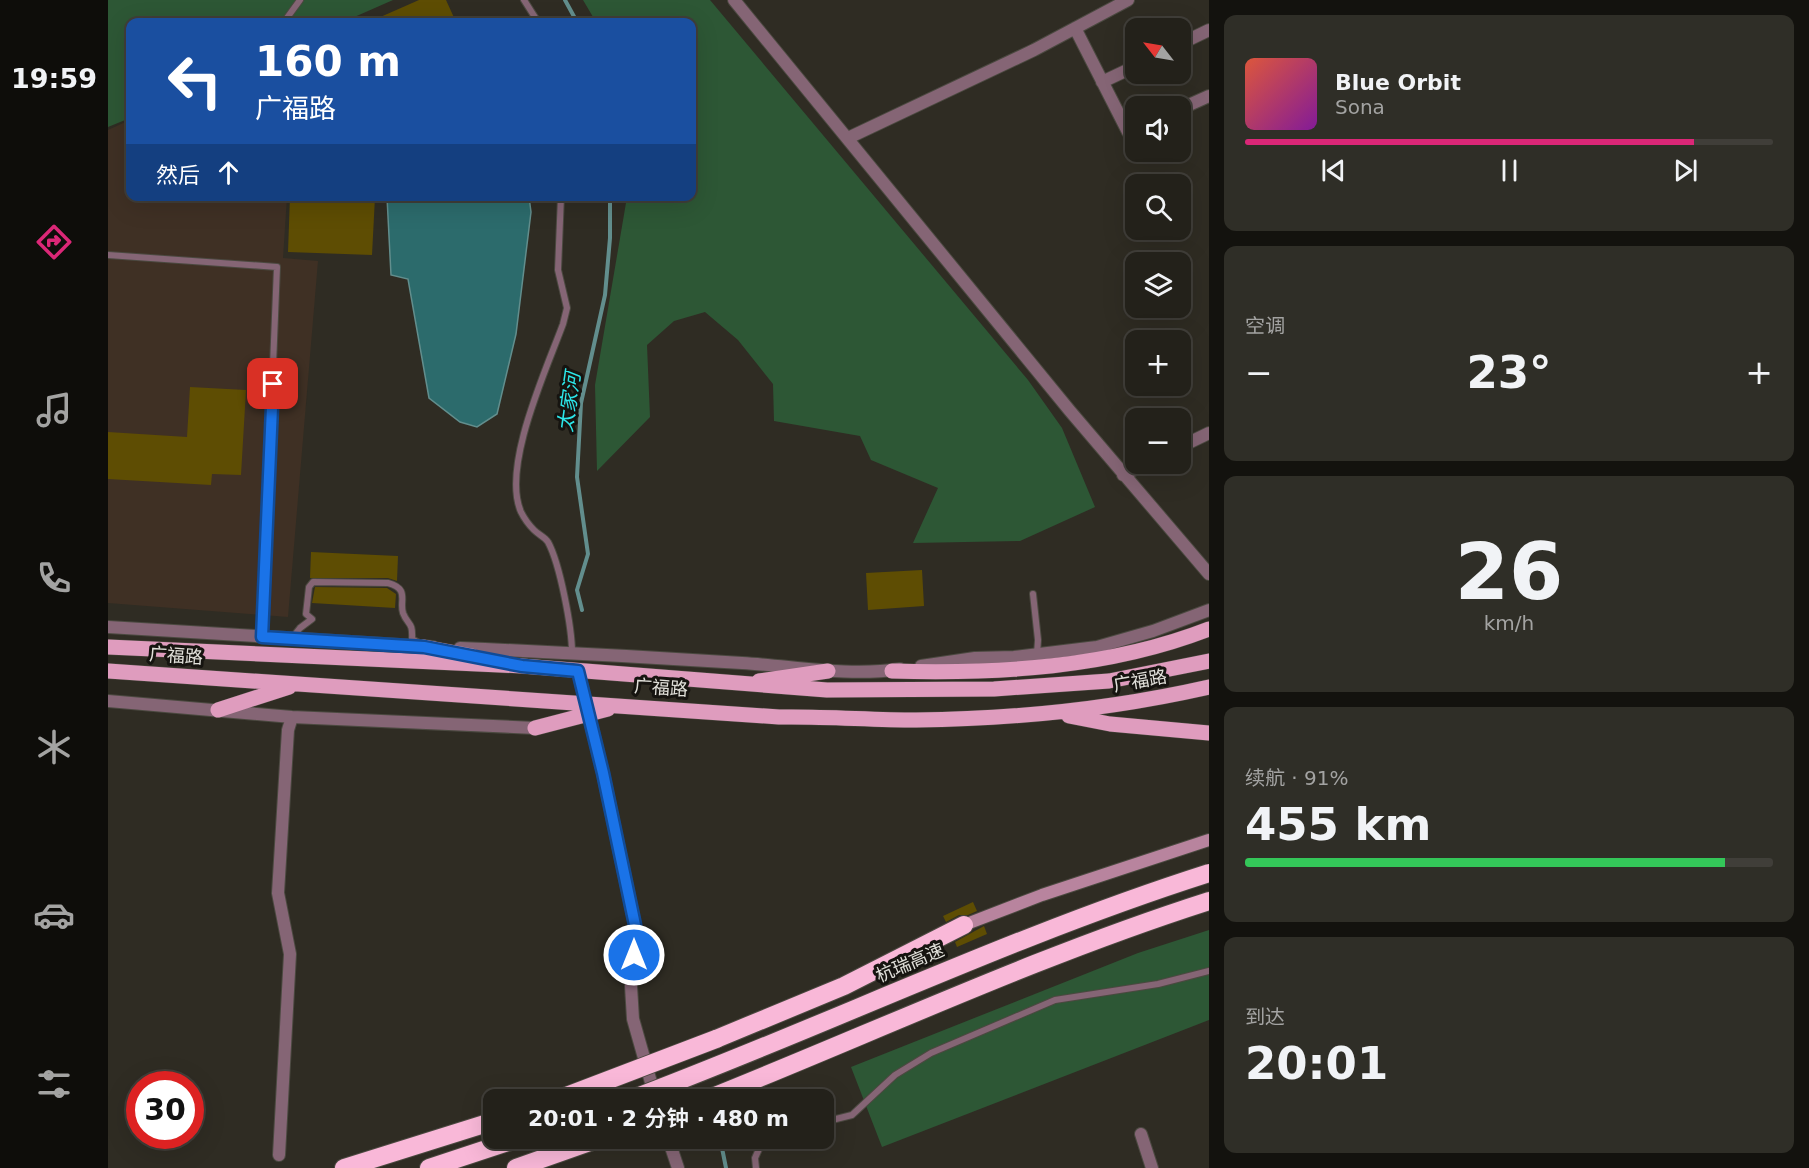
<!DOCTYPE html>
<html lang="zh">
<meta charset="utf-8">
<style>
body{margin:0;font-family:"DejaVu Sans","Noto Sans SC",sans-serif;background:#2f2e27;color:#f1f3f6;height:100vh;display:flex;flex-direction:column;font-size:22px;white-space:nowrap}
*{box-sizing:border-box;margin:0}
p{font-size:20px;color:#a3a3a2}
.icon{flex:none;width:33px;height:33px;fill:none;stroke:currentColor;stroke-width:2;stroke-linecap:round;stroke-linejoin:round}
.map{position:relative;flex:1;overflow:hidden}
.sheet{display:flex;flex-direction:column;gap:15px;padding:15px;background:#13120e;width:600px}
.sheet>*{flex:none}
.guide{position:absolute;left:18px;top:18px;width:570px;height:183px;border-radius:12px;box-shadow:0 6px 24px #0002,0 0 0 2px #403e39;background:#1a4fa0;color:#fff;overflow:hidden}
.needle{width:39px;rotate:301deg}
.buttons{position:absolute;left:1017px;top:18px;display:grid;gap:12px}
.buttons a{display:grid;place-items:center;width:66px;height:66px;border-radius:12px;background:#23211a;box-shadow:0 6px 24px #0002,0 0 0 2px #403e39;font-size:30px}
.speed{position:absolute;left:18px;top:1071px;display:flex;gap:12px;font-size:30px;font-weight:700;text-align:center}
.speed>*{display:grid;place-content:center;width:78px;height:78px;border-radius:50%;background:#23211a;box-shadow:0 6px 24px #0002,0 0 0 2px #403e39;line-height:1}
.speed .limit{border:9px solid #d22;background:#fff;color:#111}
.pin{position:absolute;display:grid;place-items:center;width:51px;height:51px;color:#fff;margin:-26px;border-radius:12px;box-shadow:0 3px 9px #0006}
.me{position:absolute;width:66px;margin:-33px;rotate:0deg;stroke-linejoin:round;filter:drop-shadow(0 0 4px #0008)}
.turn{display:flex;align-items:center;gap:21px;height:126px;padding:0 30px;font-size:27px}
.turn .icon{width:78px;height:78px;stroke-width:2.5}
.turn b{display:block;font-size:42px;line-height:51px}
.then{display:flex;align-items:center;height:57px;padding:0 30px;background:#0003;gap:12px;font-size:22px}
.big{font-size:45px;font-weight:600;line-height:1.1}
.sheet .widget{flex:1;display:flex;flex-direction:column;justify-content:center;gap:9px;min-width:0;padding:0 21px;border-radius:12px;background:#2f2e27}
.sheet .dial{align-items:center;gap:0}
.dial b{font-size:78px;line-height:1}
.song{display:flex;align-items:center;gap:18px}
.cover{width:72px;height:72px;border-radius:9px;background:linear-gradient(135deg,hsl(10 70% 55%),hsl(290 70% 35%))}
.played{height:6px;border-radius:3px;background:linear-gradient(90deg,#db2777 85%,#403e39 85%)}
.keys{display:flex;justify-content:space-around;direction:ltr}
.heat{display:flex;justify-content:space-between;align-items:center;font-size:33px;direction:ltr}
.charge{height:9px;border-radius:4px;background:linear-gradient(90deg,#34c759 91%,#403e39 0)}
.trip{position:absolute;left:375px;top:1089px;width:351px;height:60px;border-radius:12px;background:#23211a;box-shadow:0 6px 24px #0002,0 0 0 2px #403e39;font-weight:600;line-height:60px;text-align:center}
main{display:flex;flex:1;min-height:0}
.dock{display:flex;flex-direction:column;width:108px;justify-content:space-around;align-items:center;background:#0e0d0a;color:#a3a3a2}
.dock .icon{width:42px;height:42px}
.dock .on{color:#db2777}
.dock b{font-size:27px;color:#f1f3f6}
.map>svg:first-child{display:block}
.commercial{fill:#3f3024}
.green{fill:#2d5735}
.water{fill:#2c6b6c;stroke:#628e8d;stroke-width:1.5}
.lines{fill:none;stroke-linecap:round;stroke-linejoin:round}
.stream{stroke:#628e8d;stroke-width:4}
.building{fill:#5e4d03}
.lane-casing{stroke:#4b4940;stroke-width:8}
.street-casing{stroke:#4b4940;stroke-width:14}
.secondary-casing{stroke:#4b4940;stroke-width:14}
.primary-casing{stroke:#4b4940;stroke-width:16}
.highway-casing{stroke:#4b4940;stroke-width:20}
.lane{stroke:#856575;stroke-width:6}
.street{stroke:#856575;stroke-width:12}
.secondary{stroke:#b8849e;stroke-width:12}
.primary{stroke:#df9cbe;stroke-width:15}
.highway{stroke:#f9b8d8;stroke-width:18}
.highway-bridge-casing{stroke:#4b4940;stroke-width:20;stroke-linecap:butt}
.highway-bridge{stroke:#f9b8d8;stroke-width:18}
.route-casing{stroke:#114b97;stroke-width:15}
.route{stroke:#1a73e8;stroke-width:10}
.labels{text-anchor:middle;stroke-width:6;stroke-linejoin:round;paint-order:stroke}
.street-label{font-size:18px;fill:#e1e0da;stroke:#161410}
.water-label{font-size:20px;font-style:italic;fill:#2ce6e9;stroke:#161410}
</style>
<main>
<nav class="dock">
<b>19:59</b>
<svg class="icon on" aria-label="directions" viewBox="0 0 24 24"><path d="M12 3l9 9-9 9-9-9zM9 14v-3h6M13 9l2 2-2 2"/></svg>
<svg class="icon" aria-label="music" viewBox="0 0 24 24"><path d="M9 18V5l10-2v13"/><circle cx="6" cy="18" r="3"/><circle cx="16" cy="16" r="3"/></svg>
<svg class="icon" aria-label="phone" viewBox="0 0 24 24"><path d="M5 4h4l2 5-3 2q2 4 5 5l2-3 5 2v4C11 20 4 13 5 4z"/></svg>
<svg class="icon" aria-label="climate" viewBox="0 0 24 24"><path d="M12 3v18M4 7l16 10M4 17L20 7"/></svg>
<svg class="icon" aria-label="car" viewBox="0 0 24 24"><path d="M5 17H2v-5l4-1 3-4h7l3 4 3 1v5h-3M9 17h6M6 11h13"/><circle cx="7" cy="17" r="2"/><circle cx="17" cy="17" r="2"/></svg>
<svg class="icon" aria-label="filters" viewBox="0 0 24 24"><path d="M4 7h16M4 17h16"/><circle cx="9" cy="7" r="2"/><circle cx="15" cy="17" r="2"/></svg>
</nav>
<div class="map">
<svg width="1101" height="1168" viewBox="0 0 1101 1168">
<rect width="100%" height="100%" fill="#2f2c23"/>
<path class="commercial" d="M22 120V196L179 197 175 258 210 261 180 617 0 603V130Z"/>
<path class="green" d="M0 0H285L235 22H22V118L0 127Z
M475 0H602L920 380 954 428 987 507 912 541 805 543 830 488 763 460 752 436 666 421 665 384 630 340 597 312 566 321 539 345 542 417 489 471 487 385 519 197 584 196V22H488Z
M1101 930V1020L774 1147 743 1067 1030 953Z"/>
<path class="water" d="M279 197H421L423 212 408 334 389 414 369 427 352 422 321 398 300 279 283 275Z"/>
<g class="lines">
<path class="stream" d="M457 0 469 22
M474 610 469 590 480 554 469 477 473 403 497 295 502 238V196
M614 1148 618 1168"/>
</g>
<path class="building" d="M311 0H338L348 22H261Z
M182 196 267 197 264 255 180 252Z
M82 387 138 390 133 475 104 474 103 485 0 479V432L79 437Z
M203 552 290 556 289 581 280 578H202Z
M814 570 816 606 760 610 758 573Z
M207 587 279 588 288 594 287 608 204 603Z
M865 902 869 911 860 915H851L838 922 835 916Z
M876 926 879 934 849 947 847 942Z"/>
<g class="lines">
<defs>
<path id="lane" d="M416 0 430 22
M176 22 192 0
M453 196 450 270 459 308 455 324C439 368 393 467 413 512 416 518 422 526 426 530 431 535 437 537 440 542 452 564 464 628 464 653
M0 255 169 267 154 636
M925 594 930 640 929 654
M184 638 192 628 204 619 198 614 201 587 205 582 280 583C302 589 291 601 295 613 300 626 305 621 304 639L311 643
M716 1122 744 1115 787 1075 823 1053 947 1000 1050 984 1101 971
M648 1168 647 1158 656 1138"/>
<path id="street" d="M626 0 962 411 1101 574
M967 28 1020 132 1028 128
M1072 44 1101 30
M994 82 1028 66
M1072 109 1101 96
M740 138 926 50 1020 0
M1072 447 1101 433
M1015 475 1038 464
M0 627 325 647
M352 648C446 652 540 657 634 663 686 666 740 677 792 669
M813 666 867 658 906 657 989 647 1045 631 1101 610
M470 671 495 773 527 925V955L523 986 525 1019 548 1100
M0 701 184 717 427 728
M1033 1134 1044 1168
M560 1138 570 1168
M171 1155 182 954 170 893 180 730 184 717"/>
<path id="secondary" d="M856 925 934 895 1101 840"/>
<path id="primary" d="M0 647 414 666 719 690 886 689 1001 681 1101 661
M316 647 364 656
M0 671 671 717C717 716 762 720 808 720 907 719 1004 709 1101 687
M784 671C890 674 1001 668 1101 629
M651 681 720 671
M110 710 181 687
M961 716 1002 724 1101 733
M427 728 500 709"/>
<path id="highway" d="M608 1039 736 986 856 925
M597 1100C765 1033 929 956 1101 901
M236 1168 386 1121
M321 1168 412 1138
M408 1168 493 1138"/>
</defs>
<use href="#lane" class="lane-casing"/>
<use href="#street" class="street-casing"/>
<use href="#secondary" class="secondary-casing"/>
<use href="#primary" class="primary-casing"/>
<use href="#highway" class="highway-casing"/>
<use href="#lane" class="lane"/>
<use href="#street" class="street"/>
<use href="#secondary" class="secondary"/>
<use href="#primary" class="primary"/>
<use href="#highway" class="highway"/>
<defs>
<path id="highway-bridge" d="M448 1100 608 1039
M521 1100C716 1027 903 936 1101 873"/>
</defs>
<use href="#highway-bridge" class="highway-bridge-casing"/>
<use href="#highway-bridge" class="highway-bridge"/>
</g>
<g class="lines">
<defs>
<path id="route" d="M165 384 154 637 316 647 414 666 470 671 495 773 527 925 526 955"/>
</defs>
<use href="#route" class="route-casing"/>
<use href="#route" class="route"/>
</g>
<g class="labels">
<g class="street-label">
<text transform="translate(68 656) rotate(4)" y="6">广福路</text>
<text transform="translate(1032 681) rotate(-10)" y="6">广福路</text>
<text transform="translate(553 688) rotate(4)" y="6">广福路</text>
<text transform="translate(802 963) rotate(-23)" y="6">杭瑞高速</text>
</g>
<g class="water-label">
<text transform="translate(461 402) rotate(-82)" y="7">太家河</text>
</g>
</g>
</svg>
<div class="buttons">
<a><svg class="needle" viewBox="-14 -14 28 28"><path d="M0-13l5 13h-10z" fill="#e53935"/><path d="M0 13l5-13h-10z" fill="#a3a3a2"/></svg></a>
<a><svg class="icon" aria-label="sound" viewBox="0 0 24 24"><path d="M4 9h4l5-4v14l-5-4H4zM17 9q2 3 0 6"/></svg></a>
<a><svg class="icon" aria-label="search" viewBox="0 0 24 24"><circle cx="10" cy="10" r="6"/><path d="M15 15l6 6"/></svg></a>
<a><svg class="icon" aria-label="layers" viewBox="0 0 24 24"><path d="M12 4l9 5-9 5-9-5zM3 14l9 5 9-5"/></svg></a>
<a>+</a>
<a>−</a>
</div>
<div class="speed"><div class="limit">30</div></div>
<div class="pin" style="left:165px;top:384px;background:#d93025"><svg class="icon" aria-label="arrive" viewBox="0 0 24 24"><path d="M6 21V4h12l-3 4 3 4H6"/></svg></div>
<svg class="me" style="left:526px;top:955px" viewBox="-20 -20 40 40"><circle r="17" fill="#1a73e8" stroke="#fff" stroke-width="3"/><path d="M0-11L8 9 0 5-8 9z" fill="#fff"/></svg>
<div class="trip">20:01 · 2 分钟 · 480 m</div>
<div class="guide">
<div class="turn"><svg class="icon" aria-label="left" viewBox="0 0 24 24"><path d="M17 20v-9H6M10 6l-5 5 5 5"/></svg><div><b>160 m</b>广福路</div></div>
<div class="then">然后<svg class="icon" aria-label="ahead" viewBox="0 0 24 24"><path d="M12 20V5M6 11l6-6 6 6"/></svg></div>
</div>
</div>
<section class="sheet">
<div class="widget">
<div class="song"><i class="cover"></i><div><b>Blue Orbit</b><p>Sona</p></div></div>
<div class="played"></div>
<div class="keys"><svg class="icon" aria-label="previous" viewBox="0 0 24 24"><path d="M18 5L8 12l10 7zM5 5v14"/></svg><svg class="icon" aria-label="pause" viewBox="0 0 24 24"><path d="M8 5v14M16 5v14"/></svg><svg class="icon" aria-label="next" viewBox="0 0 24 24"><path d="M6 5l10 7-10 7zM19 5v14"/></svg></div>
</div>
<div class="widget"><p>空调</p>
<div class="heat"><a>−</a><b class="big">23°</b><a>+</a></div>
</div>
<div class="widget dial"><b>26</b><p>km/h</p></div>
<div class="widget"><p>续航 · 91%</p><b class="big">455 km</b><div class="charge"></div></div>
<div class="widget"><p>到达</p><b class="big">20:01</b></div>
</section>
</main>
